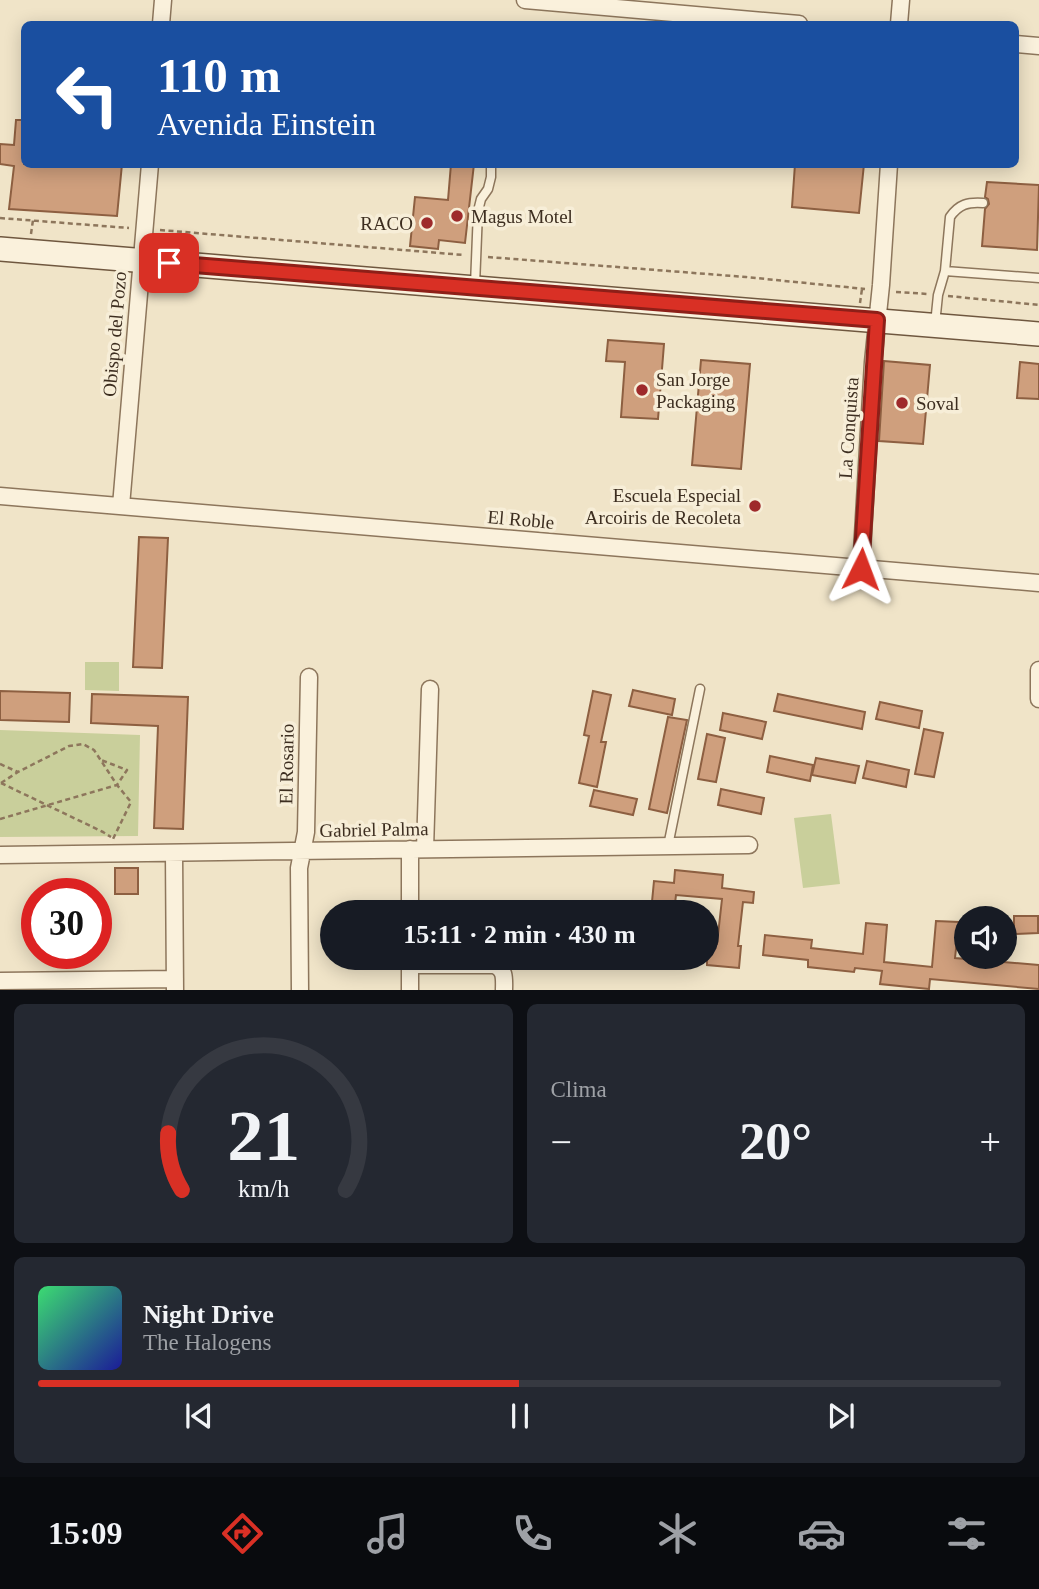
<!DOCTYPE html>
<html lang="es">
<meta charset="utf-8">
<style>
body{margin:0;font-family:"Times New Roman",serif;background:#242831;color:#f1f3f6;height:100vh;display:flex;flex-direction:column;font-size:26px;white-space:nowrap}
*{box-sizing:border-box;margin:0}
p{font-size:23px;color:#9ea1a6}
.icon{flex:none;width:38px;height:38px;fill:none;stroke:currentColor;stroke-width:2;stroke-linecap:round;stroke-linejoin:round}
.map{position:relative;height:990px;overflow:hidden}
.drawer{display:flex;flex-direction:column;gap:14px;padding:14px;background:#0d0f14;flex:1}
.drawer>*{flex:none}
.guide{position:absolute;left:21px;top:21px;width:998px;height:147px;border-radius:10px;box-shadow:0 4px 18px #0003;background:#1a4fa0;color:#fff;overflow:hidden}
.tools{position:absolute;left:954px;top:906px;display:grid;gap:14px}
.tools a{display:grid;place-items:center;width:63px;height:63px;border-radius:50%;background:#171b24;box-shadow:0 4px 18px #0003;font-size:35px}
.speed{position:absolute;left:21px;top:878px;display:flex;gap:14px;font-size:35px;font-weight:700;text-align:center}
.speed>*{display:grid;place-content:center;width:91px;height:91px;border-radius:50%;background:#171b24;box-shadow:0 4px 18px #0003;line-height:1}
.speed .limit{border:10px solid #d22;background:#fff;color:#111}
.pin{position:absolute;display:grid;place-items:center;width:60px;height:60px;color:#fff;margin:-30px;border-radius:14px;box-shadow:0 4px 10px #0006}
.me{position:absolute;width:77px;margin:-38px;rotate:3deg;stroke-linejoin:round;filter:drop-shadow(0 0 5px #0008)}
.turn{display:flex;align-items:center;gap:24px;height:147px;padding:0 21px;font-size:32px}
.turn .icon{width:91px;height:91px;stroke-width:2.5}
.turn b{display:block;font-size:49px;line-height:60px}
.big{font-size:52px;font-weight:600;line-height:1.1}
.drawer .card{flex:1;display:flex;flex-direction:column;justify-content:center;gap:10px;min-width:0;padding:0 24px;border-radius:10px;background:#242831}
.drawer .dial{align-items:center;gap:0}
.dial svg{height:182px;overflow:visible;fill:none;stroke:#363941;stroke-width:7;stroke-linecap:round;text-anchor:middle}
.dial text{fill:#f1f3f6;stroke:none}
.song{display:flex;align-items:center;gap:21px}
.cover{width:84px;height:84px;border-radius:10px;background:linear-gradient(135deg,hsl(140 70% 55%),hsl(240 70% 35%))}
.played{height:7px;border-radius:4px;background:linear-gradient(90deg,#d93025 50%,#363941 50%)}
.keys{display:flex;justify-content:space-around;direction:ltr}
.heat{display:flex;justify-content:space-between;align-items:center;font-size:38px;direction:ltr}
.drawer .tiles{flex:1;display:grid;gap:14px;grid-template-columns:1fr 1fr}
.card:last-child{grid-column:span 2}
.trip{position:absolute;left:320px;top:900px;width:399px;height:70px;border-radius:35px;background:#171b24;box-shadow:0 4px 18px #0003;font-weight:600;line-height:70px;text-align:center}
.tab-bar{display:flex;height:112px;justify-content:space-around;align-items:center;background:#090b0e;color:#9ea1a6}
.tab-bar .icon{width:49px;height:49px}
.tab-bar .current{color:#d93025}
.tab-bar b{font-size:32px;color:#f1f3f6}
.map>svg:first-child{display:block}
.green{fill:#c9cf9b}
.building{fill:#cf9f7d;stroke:#8d5f41;stroke-width:2}
.lines{fill:none;stroke-linecap:round;stroke-linejoin:round}
.service-casing{stroke:#8d765c;stroke-width:11}
.minor-casing{stroke:#8d765c;stroke-width:19}
.secondary-casing{stroke:#6f573f;stroke-width:26}
.path{stroke:#8d765c;stroke-width:2.5;stroke-dasharray:5 3.5;stroke-linecap:butt}
.service{stroke:#faf1dc;stroke-width:8}
.minor{stroke:#faf1dc;stroke-width:16}
.secondary{stroke:#faf1dc;stroke-width:23}
.route-casing{stroke:#8d1f18;stroke-width:18}
.route{stroke:#d93025;stroke-width:12}
.poi-dot{fill:#9e2a2b;stroke:#f7eed8;stroke-width:2.5}
.labels{text-anchor:middle;stroke-width:7;stroke-linejoin:round;paint-order:stroke}
.poi-label{font-size:19px;fill:#3d2e20;stroke:#f7eed8;text-anchor:start}
.street-label{font-size:19px;fill:#3d2e20;stroke:#f7eed8}
</style>
<div class="map">
<svg width="1039" height="991" viewBox="0 0 1039 991">
<rect width="100%" height="100%" fill="#f0e4c8"/>
<path class="green" d="M85 662H119V691L85 690Z
M0 730 140 735 138 836 0 837Z
M831 814 840 884 803 888 794 818Z"/>
<path class="building" d="M16 120H24V164H122L117 216 9 209 14 166 0 164V144L14 145Z
M451 164H474L465 243 439 240 438 249 410 246 415 197 448 200Z
M795 164H864L859 213 792 207Z
M987 182 1039 185 1037 250 982 246 985 209 989 204 988 199 985 197Z
M608 340 664 344 658 419 621 417 625 362 606 361Z
M701 360 750 364 741 469 692 465Z
M884 361 930 365 923 444 879 441Z
M1020 362 1039 364V399L1017 398Z
M139 537 168 538 162 668 133 667Z
M633 690 675 699 672 715 629 706Z
M0 691 70 693 69 722 0 720Z
M593 691 611 695 601 742H606L597 787 579 783 589 736 584 735Z
M92 694 188 697 183 829 154 828 158 726 91 723Z
M778 694 865 712 862 729 774 711Z
M880 702 922 711 919 728 876 719Z
M723 713 766 722 762 739 720 730Z
M668 717 687 720 667 813 649 809Z
M924 729 943 733 934 777 915 774Z
M707 734 725 738 716 782 698 779Z
M770 756 813 765 810 781 767 772Z
M816 758 859 766 855 783 812 775Z
M867 761 909 770 906 787 863 778Z
M721 789 764 798 761 814 718 805Z
M594 790 637 799 633 815 590 806Z
M115 868H138V894H115Z
M675 870 723 875 722 888 754 892 753 903 743 902 738 946H741L739 968 707 965V943L717 944 722 899 676 895 674 912H651L654 881 674 883Z
M1014 916H1038V933L1014 934Z
M936 921 959 922 955 958 1039 965V989L930 979 929 989 880 984 882 971 855 968 854 972 808 967V960L763 955 765 935 812 940 811 948 863 954 866 923 887 925 884 962 932 967Z"/>
<g class="lines">
<defs>
<path id="service" d="M945 271 1039 278
M475 285 478 211 481 199 488 189 491 177V164
M935 324 938 295 945 271 950 217C959 204 968 202 983 203
M668 846 700 689"/>
<path id="minor" d="M525 0 799 24
M161 24 163 0
M899 24 901 0
M1015 44 1039 46
M0 496 1039 583
M121 506 150 164
M861 569 873 362 881 285 889 164
M1039 670V699
M410 849V912
M425 849 430 689
M174 853 175 991
M0 855 749 845
M410 957V991
M410 965H494C506 969 504 980 504 991
M0 981 175 979
M300 991 299 868 306 832 309 677"/>
<path id="secondary" d="M0 249 1039 334"/>
</defs>
<use href="#service" class="service-casing"/>
<use href="#minor" class="minor-casing"/>
<use href="#secondary" class="secondary-casing"/>
<path class="path" d="M0 218 129 228
M160 230 464 255
M31 234 33 220
M488 257 746 277 865 289
M896 292 928 294
M948 296 1039 305
M860 303 862 289
M0 764 18 772
M1 783 18 772 69 746 83 744 94 750 117 785 131 802 113 839
M1 783 103 832 111 837
M0 819 117 785 127 770 101 760"/>
<use href="#service" class="service"/>
<use href="#minor" class="minor"/>
<use href="#secondary" class="secondary"/>
</g>
<g class="lines">
<defs>
<path id="route" d="M169 263 877 320 861 569"/>
</defs>
<use href="#route" class="route-casing"/>
<use href="#route" class="route"/>
</g>
<g class="poi-dot">
<circle cx="457" cy="216" r="7"/>
<circle cx="427" cy="223" r="7"/>
<circle cx="642" cy="390" r="7"/>
<circle cx="902" cy="403" r="7"/>
<circle cx="755" cy="506" r="7"/>
</g>
<g class="labels">
<g class="poi-label">
<text x="471" y="223">Magus Motel</text>
<text x="413" y="230" text-anchor="end">RACO</text>
<text x="656" y="386">San Jorge<tspan x="656" dy="22">Packaging</tspan></text>
<text x="916" y="410">Soval</text>
<text x="741" y="502" text-anchor="end">Escuela Especial<tspan x="741" dy="22">Arcoiris de Recoleta</tspan></text>
</g>
<g class="street-label">
<text transform="translate(114 334) rotate(-85)" y="7">Obispo del Pozo</text>
<text transform="translate(848 428) rotate(-86)" y="7">La Conquista</text>
<text transform="translate(521 519) rotate(5)" y="7">El Roble</text>
<text transform="translate(286 764) rotate(-89)" y="7">El Rosario</text>
<text transform="translate(374 829) rotate(-1)" y="7">Gabriel Palma</text>
</g>
</g>
</svg>
<div class="tools">
<a><svg class="icon" aria-label="sound" viewBox="0 0 24 24"><path d="M4 9h4l5-4v14l-5-4H4zM17 9q2 3 0 6"/></svg></a>
</div>
<div class="speed"><div class="limit">30</div></div>
<div class="pin" style="left:169px;top:263px;background:#d93025"><svg class="icon" aria-label="arrive" viewBox="0 0 24 24"><path d="M6 21V4h12l-3 4 3 4H6"/></svg></div>
<svg class="me" style="left:861px;top:569px" viewBox="-20 -20 40 40"><path d="M0-17L14 15 0 8-14 15z" fill="#d93025" stroke="#fff" stroke-width="4"/></svg>
<div class="trip">15:11 · 2 min · 430 m</div>
<div class="guide">
<div class="turn"><svg class="icon" aria-label="left" viewBox="0 0 24 24"><path d="M17 20v-9H6M10 6l-5 5 5 5"/></svg><div><b>110 m</b>Avenida Einstein</div></div>
</div>
</div>
<section class="drawer">
<div class="tiles">
<div class="card dial"><svg viewBox="0 0 100 80">
<path d="M14 69A42 42 0 1 1 86 69"/>
<path d="M14 69A42 42 0 0 1 8 44" stroke="#d93025"/>
<text x="50" y="56" font-size="32" font-weight="700">21</text>
<text x="50" y="72" font-size="11">km/h</text>
</svg></div>
<div class="card"><p>Clima</p>
<div class="heat"><a>−</a><b class="big">20°</b><a>+</a></div>
</div>
<div class="card">
<div class="song"><i class="cover"></i><div><b>Night Drive</b><p>The Halogens</p></div></div>
<div class="played"></div>
<div class="keys"><svg class="icon" aria-label="previous" viewBox="0 0 24 24"><path d="M18 5L8 12l10 7zM5 5v14"/></svg><svg class="icon" aria-label="pause" viewBox="0 0 24 24"><path d="M8 5v14M16 5v14"/></svg><svg class="icon" aria-label="next" viewBox="0 0 24 24"><path d="M6 5l10 7-10 7zM19 5v14"/></svg></div>
</div>
</div>
</section>
<nav class="tab-bar">
<b>15:09</b>
<svg class="icon current" aria-label="directions" viewBox="0 0 24 24"><path d="M12 3l9 9-9 9-9-9zM9 14v-3h6M13 9l2 2-2 2"/></svg>
<svg class="icon" aria-label="music" viewBox="0 0 24 24"><path d="M9 18V5l10-2v13"/><circle cx="6" cy="18" r="3"/><circle cx="16" cy="16" r="3"/></svg>
<svg class="icon" aria-label="phone" viewBox="0 0 24 24"><path d="M5 4h4l2 5-3 2q2 4 5 5l2-3 5 2v4C11 20 4 13 5 4z"/></svg>
<svg class="icon" aria-label="climate" viewBox="0 0 24 24"><path d="M12 3v18M4 7l16 10M4 17L20 7"/></svg>
<svg class="icon" aria-label="car" viewBox="0 0 24 24"><path d="M5 17H2v-5l4-1 3-4h7l3 4 3 1v5h-3M9 17h6M6 11h13"/><circle cx="7" cy="17" r="2"/><circle cx="17" cy="17" r="2"/></svg>
<svg class="icon" aria-label="filters" viewBox="0 0 24 24"><path d="M4 7h16M4 17h16"/><circle cx="9" cy="7" r="2"/><circle cx="15" cy="17" r="2"/></svg>
</nav>
